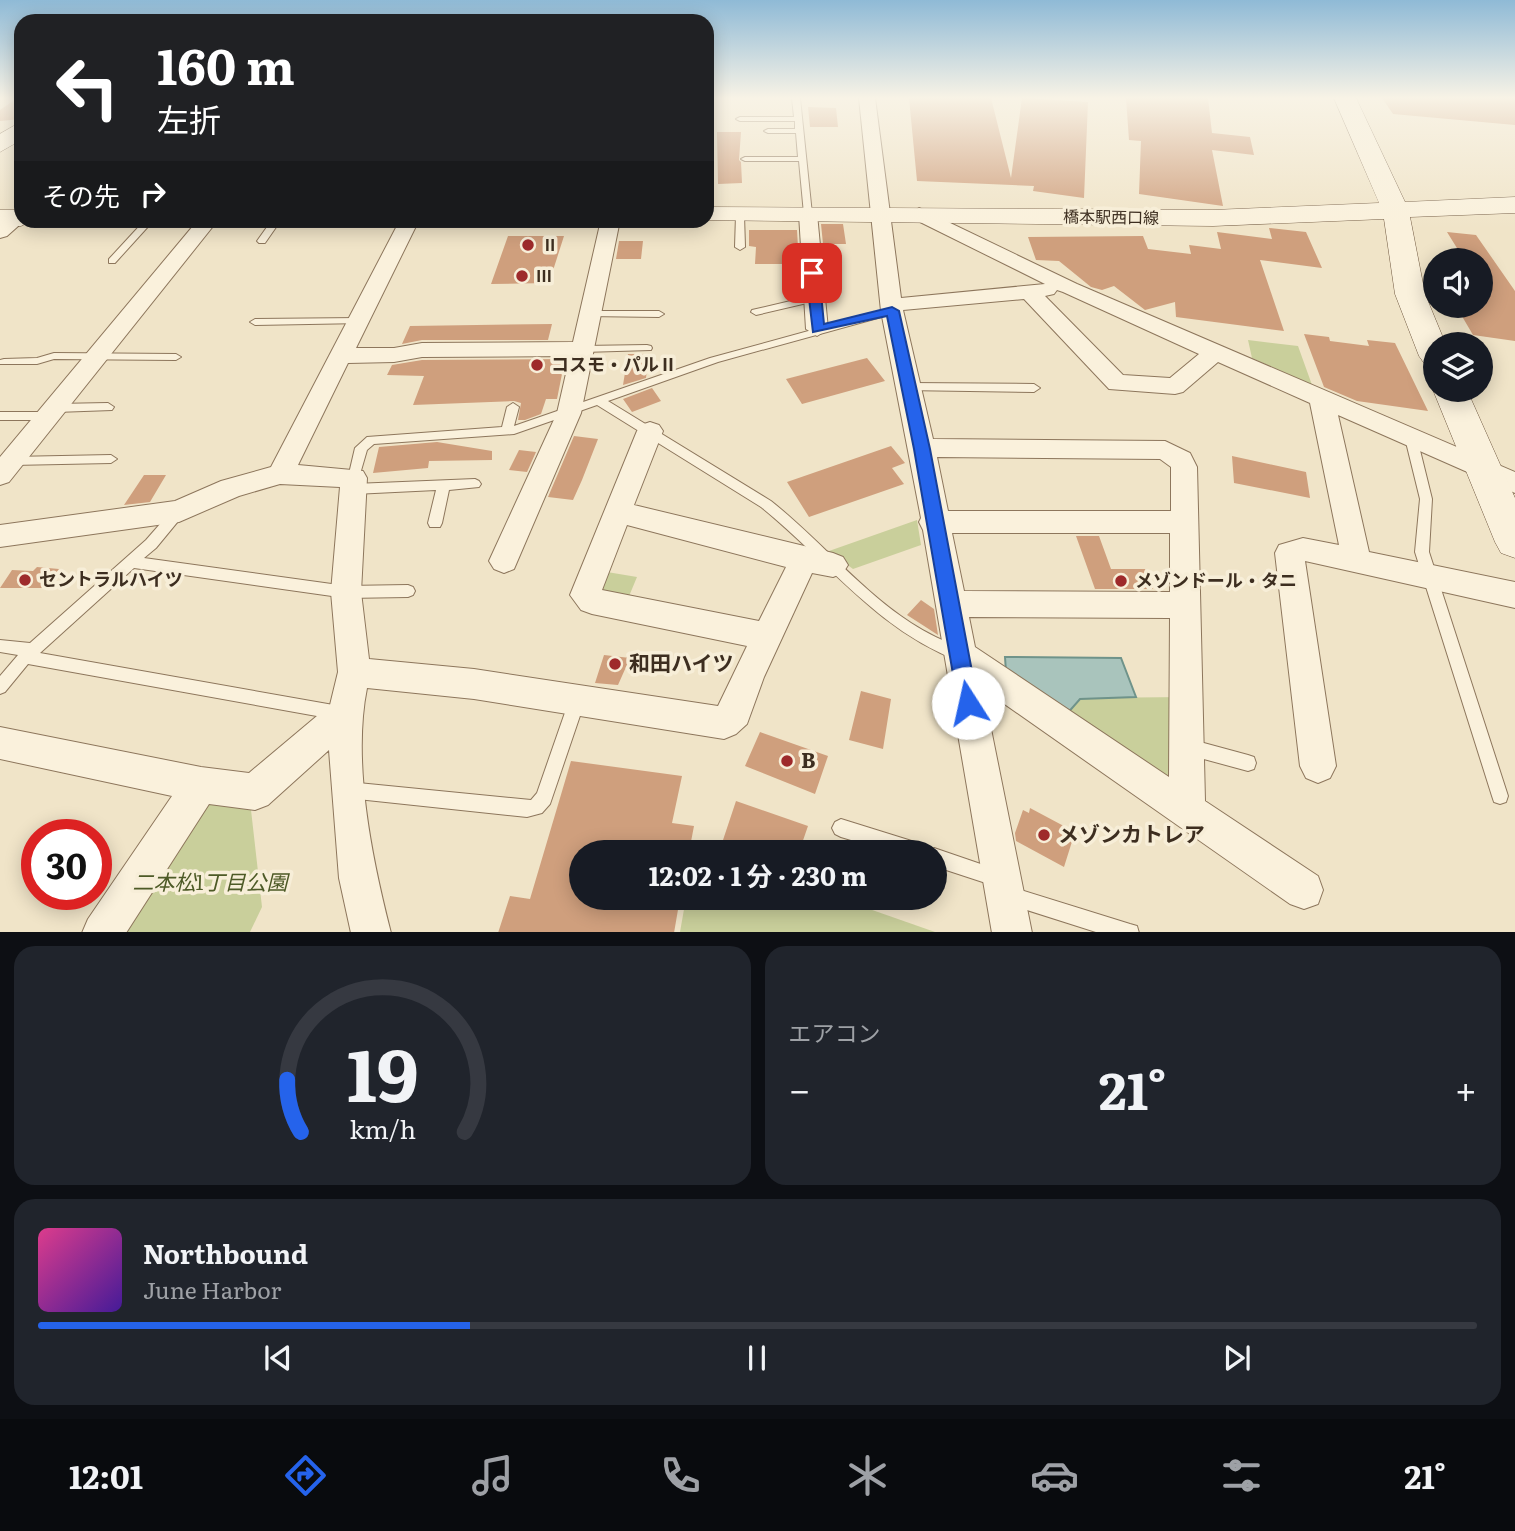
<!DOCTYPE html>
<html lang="ja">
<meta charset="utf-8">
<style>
body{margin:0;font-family:Literata,"Noto Sans JP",serif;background:#20242c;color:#f1f3f6;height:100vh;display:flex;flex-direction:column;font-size:26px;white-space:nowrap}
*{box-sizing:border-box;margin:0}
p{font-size:23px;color:#9ea1a6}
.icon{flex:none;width:38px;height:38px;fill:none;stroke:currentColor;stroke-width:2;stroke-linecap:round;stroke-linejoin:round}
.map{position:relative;height:932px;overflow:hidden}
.details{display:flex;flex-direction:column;gap:14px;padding:14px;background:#0d0f14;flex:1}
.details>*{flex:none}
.top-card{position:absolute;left:14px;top:14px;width:700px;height:214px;border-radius:21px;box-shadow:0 4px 18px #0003;background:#202124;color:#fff;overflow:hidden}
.fabs{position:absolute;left:1423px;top:248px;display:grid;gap:14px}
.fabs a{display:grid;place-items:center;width:70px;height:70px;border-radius:50%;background:#171b24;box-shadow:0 4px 18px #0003;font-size:35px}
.speed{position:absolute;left:21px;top:819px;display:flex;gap:14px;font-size:35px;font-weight:700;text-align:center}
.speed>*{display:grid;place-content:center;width:91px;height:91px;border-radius:50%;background:#171b24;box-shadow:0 4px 18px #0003;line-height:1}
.speed .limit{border:10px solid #d22;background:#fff;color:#111}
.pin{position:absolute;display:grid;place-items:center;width:60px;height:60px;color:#fff;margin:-30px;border-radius:14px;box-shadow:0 4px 10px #0006}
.me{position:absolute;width:77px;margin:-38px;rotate:350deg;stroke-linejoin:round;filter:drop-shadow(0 0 5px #0008)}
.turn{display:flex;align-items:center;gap:24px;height:147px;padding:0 28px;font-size:32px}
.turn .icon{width:91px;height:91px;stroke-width:2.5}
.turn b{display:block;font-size:49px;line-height:60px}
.then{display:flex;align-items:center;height:66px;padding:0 28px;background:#0003;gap:14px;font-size:26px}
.big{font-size:52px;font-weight:700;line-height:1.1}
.details .card{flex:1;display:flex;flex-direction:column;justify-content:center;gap:10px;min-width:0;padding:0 24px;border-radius:21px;background:#20242c}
.details .dial{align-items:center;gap:0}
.dial svg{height:182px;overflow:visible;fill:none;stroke:#363941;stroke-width:7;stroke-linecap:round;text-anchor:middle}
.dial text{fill:#f1f3f6;stroke:none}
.song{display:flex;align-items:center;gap:21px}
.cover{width:84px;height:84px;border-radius:10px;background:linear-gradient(135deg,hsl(330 70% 55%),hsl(260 70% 35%))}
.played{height:7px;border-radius:4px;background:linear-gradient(90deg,#2563eb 30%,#363941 30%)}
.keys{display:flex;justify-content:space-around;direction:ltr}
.heat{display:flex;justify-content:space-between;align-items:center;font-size:38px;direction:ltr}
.details .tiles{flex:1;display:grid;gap:14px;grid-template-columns:1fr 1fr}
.card:last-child{grid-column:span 2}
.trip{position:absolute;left:569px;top:840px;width:378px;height:70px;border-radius:35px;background:#171b24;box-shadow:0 4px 18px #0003;font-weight:700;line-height:70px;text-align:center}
.dock{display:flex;height:112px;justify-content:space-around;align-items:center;background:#090b0e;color:#9ea1a6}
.dock .icon{width:49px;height:49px}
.dock .current{color:#2563eb}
.dock b{font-size:32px;color:#f1f3f6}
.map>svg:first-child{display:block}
.green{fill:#c9cf9b}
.water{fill:#a9c4bc;stroke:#6f938a;stroke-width:2}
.building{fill:#cf9f7d}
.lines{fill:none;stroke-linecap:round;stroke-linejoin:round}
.lane-casing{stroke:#8d765c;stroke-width:2}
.street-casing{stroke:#8d765c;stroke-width:2}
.secondary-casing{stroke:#6f573f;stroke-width:1}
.lane{fill:#faf1dc;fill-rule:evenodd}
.street{fill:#faf1dc;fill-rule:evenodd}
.secondary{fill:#faf1dc;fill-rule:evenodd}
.route{fill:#2563eb;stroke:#184099;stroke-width:2}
.poi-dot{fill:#9e2a2b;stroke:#f7eed8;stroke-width:2.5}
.labels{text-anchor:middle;stroke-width:7;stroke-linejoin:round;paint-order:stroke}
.far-street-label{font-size:16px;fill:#3d2e20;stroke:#f7eed8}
.far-poi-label{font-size:16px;font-weight:bold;fill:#3d2e20;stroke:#f7eed8;text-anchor:start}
.poi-label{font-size:18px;font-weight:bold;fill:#3d2e20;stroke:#f7eed8;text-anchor:start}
.near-poi-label{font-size:21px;font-weight:bold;fill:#3d2e20;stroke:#f7eed8;text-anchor:start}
.near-park-label{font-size:21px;font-style:italic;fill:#4d5a26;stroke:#f7eed8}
</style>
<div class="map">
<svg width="1515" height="933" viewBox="0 0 1515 933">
<rect width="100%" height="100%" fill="#f0e4c8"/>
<path class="green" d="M1248 340 1298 346 1312 385 1252 358Z
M917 520 921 545 853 569 829 551Z
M601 571 637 577 627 601 594 588Z
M1187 697V811L1059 723 1080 698Z
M220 801 251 810 262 907 250 932H126L125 921 199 809Z
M686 898H838L935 932H680Z"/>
<path class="water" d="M1005 657 1121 658 1136 697 1080 699 1059 723 1007 687Z"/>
<path class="building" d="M17 98H21V119L0 121V110Z
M909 98H991L1011 178 1022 98 1088 102 1084 198 1033 191 1034 186 917 181Z
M1126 98H1208L1212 133 1250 137 1254 155 1212 150 1223 206 1139 194 1141 141 1129 140Z
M1382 98H1515V125L1393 114Z
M808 107 836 108 838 127H810Z
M717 132H741L739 160 741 162 742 183 718 184Z
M821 224H843L846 244H823Z
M1269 228 1306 232 1322 268 1260 260 1284 331 1176 317 1175 302 1145 310 1114 286 1102 290 1091 287 1059 261 1036 260 1028 237 1143 236 1148 249 1191 254 1189 245 1221 249 1217 232 1272 239Z
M749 230H797L799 264H755L756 247 749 246Z
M1447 232 1476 235 1515 291V341L1473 335 1456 306H1480V261H1465Z
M508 236H564L549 283 491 284Z
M619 241H643L641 259H616Z
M552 324 548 340H422L402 344 410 326Z
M1304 334 1329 337 1330 341 1369 346 1367 340 1395 343 1428 411 1357 401 1324 387Z
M628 354H649L646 378 623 385Z
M867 358 885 381 802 404 786 379Z
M565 359 557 399H546L541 414 525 420H518L521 403 514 401 413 405 424 376 387 375 392 365 422 360Z
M652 388 661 401 632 412 623 399Z
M574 436 598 439 582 480 573 500 548 497Z
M437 442 492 451V460L429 461 428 468 373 473 379 447Z
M891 446 905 463 892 468 904 484 809 517 787 482Z
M519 450 536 452 527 472 509 470Z
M1232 456 1306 472 1310 498 1234 483Z
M144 475H166L150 502 124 505Z
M1076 536H1099L1111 569H1145L1153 589H1095Z
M37 567 59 569 45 588H0L12 570 33 571Z
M921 600 934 609 938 635 907 615Z
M604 655 630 658 618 685 595 683Z
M861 691 891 699 883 749 849 740Z
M760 732 828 756 815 794 745 766Z
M571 761 682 776 672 823 694 826 689 852H581V898H680L674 933H498L510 896 530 899Z
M736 801 808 826 799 852H746L722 843Z
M1030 808 1075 832 1064 867 1016 841 1015 833 1023 810 1029 813Z"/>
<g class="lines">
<defs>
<path id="lane" d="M792 98H800L812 214 808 217 804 214 799 161H745L741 159 745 157H798L796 133H768L764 131 768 129H795V121H740L736 119 740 117H794Z
M707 103H712L713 105 707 107Z
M740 212 744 215 745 247 740 250 735 247 736 215Z
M145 220H154L115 263H109V259Z
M272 220H281L265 243H259L257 241Z
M816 295 820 296V300L756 315 751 312 752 310Z
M892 308 896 309V313L718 362 608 401 771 501C819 539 859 589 911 623 928 634 945 642 964 649L966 654 964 659 959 661C877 630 828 561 761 507L597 405 514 434 374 444 367 450 358 481H350L348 478 355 448 367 437 502 427 507 407 513 403 519 407 514 426 710 358Z
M591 311H659L664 314 659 317 587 316V312Z
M359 318 363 319V323L255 325 250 322 255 319Z
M647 345 651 346 652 348 651 350 583 352 578 349 583 346Z
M54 353 176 354 181 357 176 360 54 359 37 364H0V360L4 359 37 358Z
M908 383 1034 384 1040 388 1034 392 904 390 902 387 904 384Z
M108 403 114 407 112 410 56 412 50 408 56 404Z
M0 412H49L55 416 49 420H0Z
M1411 434 1417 438 1432 499 1429 552 1508 796 1506 802 1500 804 1494 802 1492 796 1415 552 1420 499 1405 438Z
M111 455 117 459 111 463 12 465 6 461 12 457Z
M475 479 479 481 481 484 479 487 449 490 442 523 440 527H430L428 523 436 490 354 494 350 492 348 489 350 486 354 484Z
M179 506 184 508 185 511 184 514 156 548 144 558 346 586 408 585 413 587 415 591 413 595 408 597 346 598 134 568 40 653 339 706 345 708 347 713 345 718 339 720 28 664 5 692 0 694V676L18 655 0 652V640L30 643 146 540 174 508Z
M577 694 582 696 585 701 550 804 542 813 527 817 348 798 342 796 340 790 342 784 348 782 531 800 537 793 569 701 572 696Z
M1189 739 1248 755 1254 757 1256 763 1254 769 1248 771 1189 755 1183 752 1181 747 1183 742Z
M841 819 918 843 924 846 927 852H891L841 837 835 834 832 828 835 822Z
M934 848 1004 872 1007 878 1004 884 998 887 934 866V852H927Z
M1011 887 1130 924 1137 926 1139 933H1099L1011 905 1005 902 1002 896 1005 890Z"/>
<path id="street" d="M859 98H875L901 298 1045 284 912 218 910 214 919 208 1077 284 1515 472V493L1338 415 1369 552 1515 582V608L1305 561 1336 766 1330 778 1318 783 1306 778 1300 766 1275 553 1279 545 1303 538 1339 545 1310 403 1218 362 1183 392 1175 394 1109 389 1024 299 903 310 933 439 1165 441 1190 453 1197 467 1205 801 1318 876 1323 890 1318 904 1304 909 1290 904 983 689 1032 933H992L923 530 919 522 921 518 881 311ZM1057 290 1063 292 1199 354 1170 378 1123 375 1045 296 1054 294ZM937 457 1160 459 1171 467V511H948ZM952 533H1170V592L964 591ZM969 617 1170 618 1169 777 975 647Z
M21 208V220H25L7 236 0 238V222Z
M808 208 817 214 828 329 817 336 806 329 799 214Z
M198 220H218L9 482 0 485V457Z
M400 220H419L356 348H394L422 343 573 342 601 220H620L581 413 514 569 504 573 494 569 489 561 557 413 570 356 422 357 394 362 348 363 298 465 363 471 367 478 361 592 369 659 474 669 718 706 747 646 592 614 581 610 570 595 637 431 641 425 650 422 659 425 663 431 634 505 833 553 843 557 848 565 843 573 833 577 812 573 764 677 747 724 736 734 724 739 474 699 367 688C352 762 372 859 391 933H351L339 878 329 750 268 805 255 810 209 804 126 933H82L88 919 172 796 0 759V727L201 767 249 773 330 705 338 672 331 592 340 487 280 484 239 496 179 522 0 547V525L175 501 221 481 271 467ZM627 525 786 567 759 621 602 590Z"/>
<path id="secondary" d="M1334 98H1356L1405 202 1515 197V213L1410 217 1425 294 1446 345H1435V366L1424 363 1419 356 1395 294 1384 219 1213 226 698 220H707V207L1213 210 1379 203Z
M21 122V140L0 152V134Z
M0 210H21V220H33L21 226H0Z
M1435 387V390H1467L1515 498V558L1501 553 1495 542 1433 390Z"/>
</defs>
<use href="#lane" class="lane-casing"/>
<use href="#street" class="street-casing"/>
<use href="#secondary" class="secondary-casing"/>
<use href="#lane" class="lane"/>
<use href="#street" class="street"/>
<use href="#secondary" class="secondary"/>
</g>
<linearGradient id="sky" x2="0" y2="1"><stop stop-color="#8fbad6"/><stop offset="0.43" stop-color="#f8f3e6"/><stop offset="1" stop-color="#f8f3e6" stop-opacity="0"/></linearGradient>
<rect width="1515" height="228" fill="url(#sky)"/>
<path class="route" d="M812 269 819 273 824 324 892 307 899 311 930 449 978 703 975 709 968 712 961 709 958 703 914 449 887 316 813 332 806 273Z"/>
<g class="poi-dot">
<circle cx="528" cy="245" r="7"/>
<circle cx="522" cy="276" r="7"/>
<circle cx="537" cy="365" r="7"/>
<circle cx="25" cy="580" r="7"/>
<circle cx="1121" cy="581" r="7"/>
<circle cx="615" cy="664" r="7"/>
<circle cx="787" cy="761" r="7"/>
<circle cx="1044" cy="835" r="7"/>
</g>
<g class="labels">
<g class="far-street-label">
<text transform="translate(1111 217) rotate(1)" y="6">橋本駅西口線</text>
</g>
<g class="far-poi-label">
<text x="542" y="251">Ⅱ</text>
<text x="536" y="282">Ⅲ</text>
</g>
<g class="poi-label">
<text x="551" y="371">コスモ・パルⅡ</text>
<text x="39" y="586">セントラルハイツ</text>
<text x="1135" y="587">メゾンドール・タニ</text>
</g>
<g class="near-poi-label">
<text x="629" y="671">和田ハイツ</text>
<text x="801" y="768">B</text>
<text x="1058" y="842">メゾンカトレア</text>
</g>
<g class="near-park-label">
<text x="210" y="890">二本松1丁目公園</text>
</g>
</g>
</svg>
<div class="fabs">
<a><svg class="icon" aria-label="sound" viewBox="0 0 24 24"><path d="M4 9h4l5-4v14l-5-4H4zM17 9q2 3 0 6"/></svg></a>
<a><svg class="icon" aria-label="layers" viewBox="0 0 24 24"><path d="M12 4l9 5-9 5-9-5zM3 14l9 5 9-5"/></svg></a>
</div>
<div class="speed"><div class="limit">30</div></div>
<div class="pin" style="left:812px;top:273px;background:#d93025"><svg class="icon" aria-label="arrive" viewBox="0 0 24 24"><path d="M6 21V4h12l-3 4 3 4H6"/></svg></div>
<svg class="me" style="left:968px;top:703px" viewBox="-20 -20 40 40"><circle r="19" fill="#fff"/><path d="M0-13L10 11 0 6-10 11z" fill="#2563eb"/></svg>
<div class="trip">12:02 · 1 分 · 230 m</div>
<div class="top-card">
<div class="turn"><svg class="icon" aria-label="left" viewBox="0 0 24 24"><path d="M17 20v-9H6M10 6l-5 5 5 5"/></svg><div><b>160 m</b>左折</div></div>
<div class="then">その先<svg class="icon" aria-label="right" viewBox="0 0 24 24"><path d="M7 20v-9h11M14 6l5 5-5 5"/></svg></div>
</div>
</div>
<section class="details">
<div class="tiles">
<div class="card dial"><svg viewBox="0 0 100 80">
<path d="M14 69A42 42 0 1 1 86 69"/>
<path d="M14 69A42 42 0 0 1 8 46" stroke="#2563eb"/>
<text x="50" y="56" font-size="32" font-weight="700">19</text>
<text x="50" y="72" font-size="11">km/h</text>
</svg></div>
<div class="card"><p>エアコン</p>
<div class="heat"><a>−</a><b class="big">21°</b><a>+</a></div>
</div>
<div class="card">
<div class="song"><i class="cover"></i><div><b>Northbound</b><p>June Harbor</p></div></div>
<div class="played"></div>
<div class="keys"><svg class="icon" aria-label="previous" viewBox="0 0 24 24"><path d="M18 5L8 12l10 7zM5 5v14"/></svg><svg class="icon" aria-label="pause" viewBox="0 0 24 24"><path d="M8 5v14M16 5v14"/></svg><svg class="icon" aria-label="next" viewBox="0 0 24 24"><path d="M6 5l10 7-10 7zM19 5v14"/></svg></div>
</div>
</div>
</section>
<nav class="dock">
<b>12:01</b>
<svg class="icon current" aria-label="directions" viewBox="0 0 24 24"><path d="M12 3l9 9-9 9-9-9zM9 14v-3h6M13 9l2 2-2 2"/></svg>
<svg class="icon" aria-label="music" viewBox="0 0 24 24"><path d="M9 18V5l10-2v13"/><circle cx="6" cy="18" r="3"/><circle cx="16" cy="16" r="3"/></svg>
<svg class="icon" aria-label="phone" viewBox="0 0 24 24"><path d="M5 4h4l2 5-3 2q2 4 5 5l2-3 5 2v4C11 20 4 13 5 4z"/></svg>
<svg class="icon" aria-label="climate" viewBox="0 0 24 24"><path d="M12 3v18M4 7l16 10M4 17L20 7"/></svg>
<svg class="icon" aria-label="car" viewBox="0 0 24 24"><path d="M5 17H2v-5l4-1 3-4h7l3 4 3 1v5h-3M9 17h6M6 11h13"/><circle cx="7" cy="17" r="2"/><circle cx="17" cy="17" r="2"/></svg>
<svg class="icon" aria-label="filters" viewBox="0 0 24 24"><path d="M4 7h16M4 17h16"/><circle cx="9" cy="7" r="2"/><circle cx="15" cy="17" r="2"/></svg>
<b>21°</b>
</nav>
